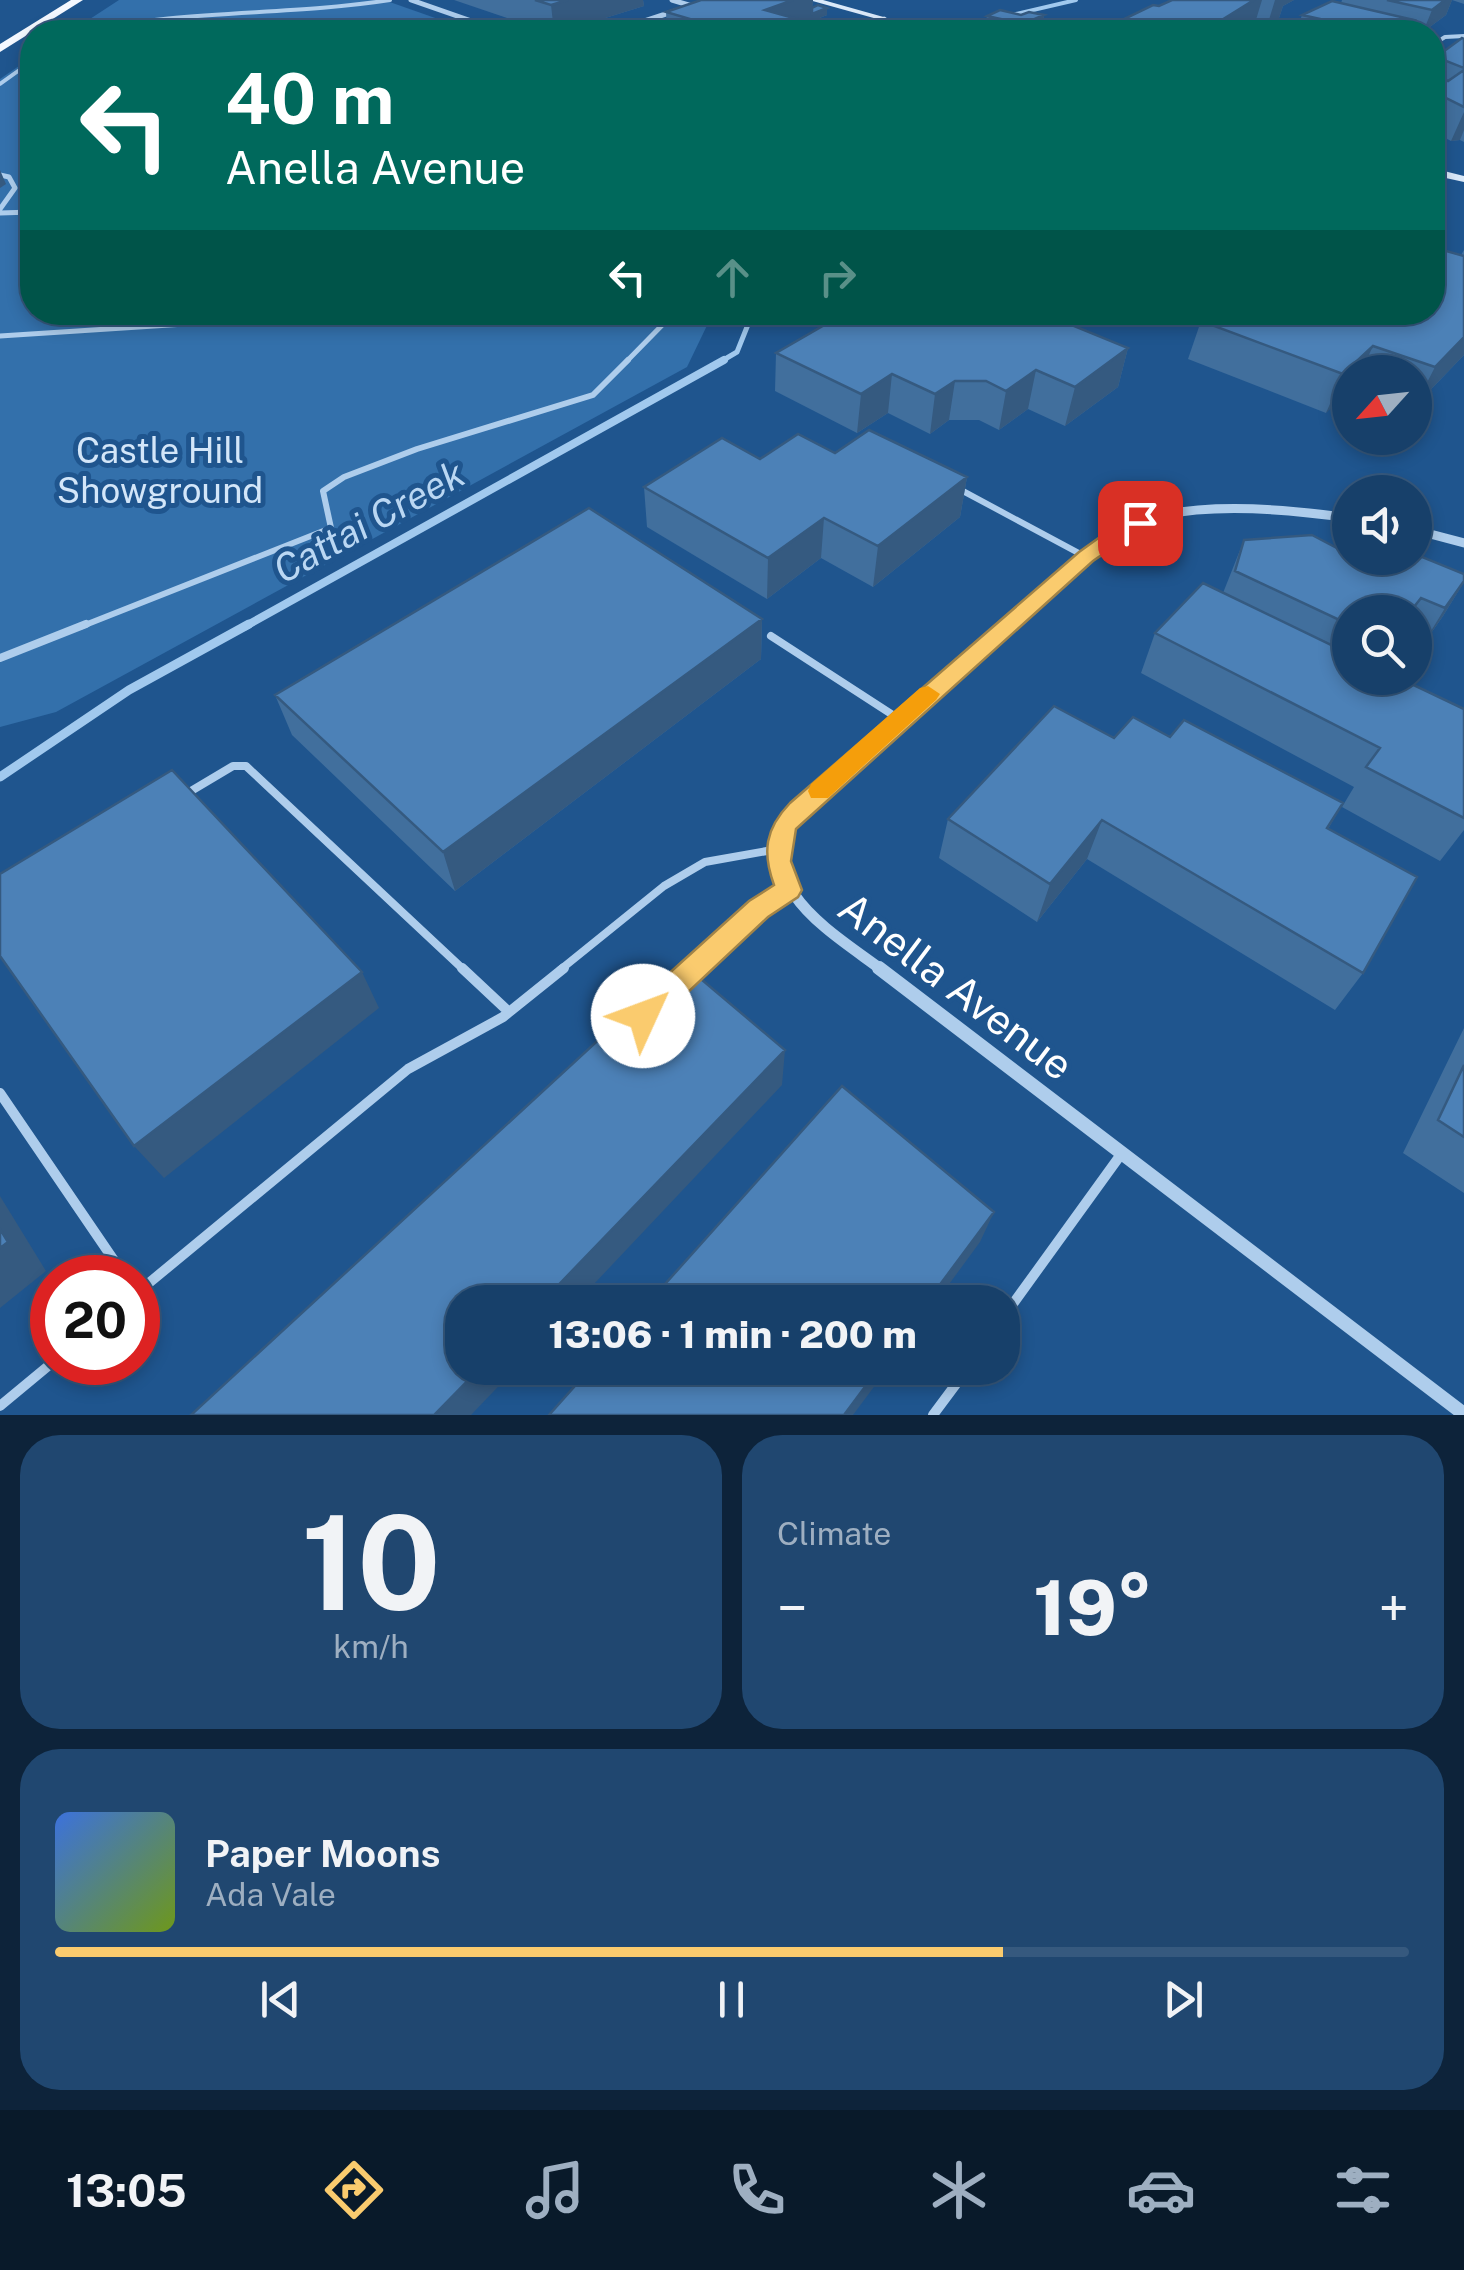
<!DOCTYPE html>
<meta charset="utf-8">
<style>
body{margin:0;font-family:"Public Sans",sans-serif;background:#204770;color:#f1f3f6;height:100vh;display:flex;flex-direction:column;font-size:38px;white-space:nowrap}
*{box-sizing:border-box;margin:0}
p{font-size:32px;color:#9eafc1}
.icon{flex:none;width:55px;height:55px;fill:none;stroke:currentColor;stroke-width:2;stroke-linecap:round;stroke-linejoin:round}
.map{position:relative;height:1415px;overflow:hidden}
.sheet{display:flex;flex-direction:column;gap:20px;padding:20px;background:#0d233a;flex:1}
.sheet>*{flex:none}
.banner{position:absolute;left:20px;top:20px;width:1425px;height:305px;border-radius:40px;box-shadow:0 5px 15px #0003,0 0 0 2px #36597e;background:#00695c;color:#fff;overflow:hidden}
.needle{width:65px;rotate:243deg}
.tools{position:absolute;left:1332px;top:355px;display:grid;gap:20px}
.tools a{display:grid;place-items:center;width:100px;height:100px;border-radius:50%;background:#17406a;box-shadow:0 5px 15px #0003,0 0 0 2px #36597e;font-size:50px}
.speed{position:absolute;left:30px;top:1255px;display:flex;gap:20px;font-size:50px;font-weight:700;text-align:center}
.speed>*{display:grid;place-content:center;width:130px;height:130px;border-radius:50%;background:#17406a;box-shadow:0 5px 15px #0003,0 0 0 2px #36597e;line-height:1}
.speed .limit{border:15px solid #d22;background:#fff;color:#111}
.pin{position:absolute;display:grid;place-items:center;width:85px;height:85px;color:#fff;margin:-42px;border-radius:20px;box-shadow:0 5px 15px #0006}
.me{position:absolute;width:110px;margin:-55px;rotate:47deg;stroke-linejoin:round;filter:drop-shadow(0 0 8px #0008)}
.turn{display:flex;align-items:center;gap:35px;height:210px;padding:0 40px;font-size:45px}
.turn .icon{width:130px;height:130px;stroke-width:2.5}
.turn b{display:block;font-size:70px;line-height:85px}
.lanes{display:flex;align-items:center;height:95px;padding:0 40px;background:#0003;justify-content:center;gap:50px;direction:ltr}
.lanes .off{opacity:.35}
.big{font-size:75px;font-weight:800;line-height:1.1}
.sheet .tile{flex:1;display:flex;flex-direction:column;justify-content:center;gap:15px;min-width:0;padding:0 35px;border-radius:40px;background:#204770}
.sheet .dial{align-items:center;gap:0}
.dial b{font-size:130px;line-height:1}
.song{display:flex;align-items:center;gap:30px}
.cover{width:120px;height:120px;border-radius:15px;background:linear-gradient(135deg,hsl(220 70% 55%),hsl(80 70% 35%))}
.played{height:10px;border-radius:5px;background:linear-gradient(90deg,#facb6e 70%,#36597e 70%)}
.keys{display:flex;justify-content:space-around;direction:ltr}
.heat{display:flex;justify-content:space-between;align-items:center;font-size:55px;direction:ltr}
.sheet .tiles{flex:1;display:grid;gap:20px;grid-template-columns:1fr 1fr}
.tile:last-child{grid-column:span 2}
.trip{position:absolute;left:445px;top:1285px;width:575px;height:100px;border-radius:40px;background:#17406a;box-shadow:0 5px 15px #0003,0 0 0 2px #36597e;font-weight:800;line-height:100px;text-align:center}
.tabs{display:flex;height:160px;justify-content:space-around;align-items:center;background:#091a2a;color:#9eafc1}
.tabs .icon{width:70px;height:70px}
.tabs .selected{color:#facb6e}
.tabs b{font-size:45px;color:#f1f3f6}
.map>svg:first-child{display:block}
.green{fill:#3370ab}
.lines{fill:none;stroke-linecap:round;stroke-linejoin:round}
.stream-far3{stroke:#a1c9ee;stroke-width:4}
.stream-far2{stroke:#a1c9ee;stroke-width:5}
.stream-far1{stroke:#a1c9ee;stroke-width:8}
.stream{stroke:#a1c9ee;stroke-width:9}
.lane-far4{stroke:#aecdec;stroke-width:4}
.lane-far3{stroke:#aecdec;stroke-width:5}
.lane-far2{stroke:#aecdec;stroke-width:6}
.lane-far1{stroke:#aecdec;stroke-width:8}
.lane{stroke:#aecdec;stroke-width:10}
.street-far3{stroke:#aecdec;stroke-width:5}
.street-far2{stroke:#aecdec;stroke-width:9}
.street-far1{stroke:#aecdec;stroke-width:11}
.street{stroke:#aecdec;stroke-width:14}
.secondary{fill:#dae9f9;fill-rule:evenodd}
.primary{fill:#f4f8ff;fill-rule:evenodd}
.wall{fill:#416f9d}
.shaded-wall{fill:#355a80}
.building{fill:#4c81b7;stroke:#355a80;stroke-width:2.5}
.route{fill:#facb6e;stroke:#a28448;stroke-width:2.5}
.slow{fill:#f59e0b}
.labels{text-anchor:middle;stroke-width:10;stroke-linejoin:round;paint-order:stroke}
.park-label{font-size:35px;fill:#d3e6f9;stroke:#1f558e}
.water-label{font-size:38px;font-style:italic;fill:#bad7f3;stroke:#1f558e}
.near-street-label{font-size:42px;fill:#fff;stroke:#1f558e}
</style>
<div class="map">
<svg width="1464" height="1415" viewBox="0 0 1464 1415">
<rect width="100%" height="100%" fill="#1f558e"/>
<path class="green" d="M119 0H384L475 32H70Z
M32 57V312L713 313 687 367 56 712 0 727V79Z"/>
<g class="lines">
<path class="stream-far3" d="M948 30 1076 0"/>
<path class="stream-far2" d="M720 362 737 352 753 312"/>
<path class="stream-far1" d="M244 627 724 360"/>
<path class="stream" d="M0 777 129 690 249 624"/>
<path class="lane-far4" d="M81 32C183 9 287 16 390 0
M1432 45 1445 37 1464 36
M0 84 32 61"/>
<path class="lane-far3" d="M0 175 9 177 15 188 0 209
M0 213 32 212
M0 336 185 324 225 312
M626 362 675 312"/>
<path class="lane-far2" d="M961 490 1086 557
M80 627 331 528 323 491 344 477 417 449 593 395 628 360"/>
<path class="lane-far1" d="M771 636 899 719
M0 658 86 624
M186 794 233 766H246L464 970
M560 970 664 886 705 862 778 849
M692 970 759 909 789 889"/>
<path class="lane" d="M462 968 509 1012
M687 975 695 968
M0 1093 126 1278
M138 1292 408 1069 503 1017 564 968
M1002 1319 1122 1153
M0 1406 53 1362
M933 1415 968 1368"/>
<path class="street-far3" d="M411 0 503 32
M672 0 692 6
M611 32 675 11
M848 32 884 19"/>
<path class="street-far2" d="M1415 530 1464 543
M1010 627C1045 597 1078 562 1115 535 1169 496 1287 509 1350 518"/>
<path class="street-far1" d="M882 970C830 931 744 883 799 810L1013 624"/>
<path class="street" d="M879 968 1464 1414"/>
<path class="secondary" d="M809 0H823L937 32H924Z
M1432 168 1464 176V182L1432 175Z"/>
<path class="primary" d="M71 0H83L0 52V44Z"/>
</g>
<path class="wall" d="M454 0H643L644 6 560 32H548Z
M701 0H813L812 8H827V15L812 21 811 32H667L666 12Z
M1172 0H1294L1283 6 1279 18 1268 23H1255L1240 32H1121L1124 19 1159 6Z
M1342 0H1464V4L1452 0 1446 15 1423 32 1411 29 1410 32H1258L1300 21 1302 15 1341 3Z
M1044 15 1041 30 1036 32H992L984 31 987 16Z
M1464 39V142L1460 140 1451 141 1432 131V65L1436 57Z
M1464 250V355L1415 406V372H1350L1326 413 1188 359 1201 321 1461 255Z
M1128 348 1118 387 1065 426 1028 409 999 430 979 420H949L930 434 888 413 857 433 775 391 776 353Z
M835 453 967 477 960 517 873 587 821 558 767 599 647 527 644 487 760 459Z
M1244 540 1337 548 1464 582 1443 616 1420 649 1415 646V612H1350V678L1464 709V830L1440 861 1342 807 1354 787 1141 673 1155 633 1223 593Z
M762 619 761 659 455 891 292 735 275 695Z
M1170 737 1343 803 1328 829 1363 973 1335 1010 1087 859 1037 922 939 858 948 819 1114 738Z
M1464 1028V1193L1403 1153Z"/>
<path class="shaded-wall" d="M568 0H643L644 6 560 32H554L551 5Z
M793 0H813L812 14 827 8V15L812 21 811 32H765V10Z
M1254 0H1262L1255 23 1240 32H1210L1212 26Z
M1275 0H1294L1283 6 1279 18 1268 23Z
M1445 0H1452L1446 15 1423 32 1432 10Z
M1044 15 1041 30 1036 32H1022L1023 24Z
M1414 20 1410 32H1394Z
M1464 112V130L1460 140 1451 141Z
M0 170 6 184 0 188Z
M1464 337V355L1415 406 1435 367Z
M1373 346 1361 372H1350V390L1326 413 1343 374Z
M1128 348 1118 387 1065 426 1075 387Z
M1036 370 1028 409 999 430 1006 391Z
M892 374 888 413 857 433 861 394Z
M955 381 949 420 930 434 935 394Z
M967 477 960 517 873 587 878 546Z
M824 518 821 558 767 599 768 558Z
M1464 582 1443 616 1420 649 1445 608Z
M762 619 761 659 455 891 443 852Z
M1102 820 1087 859 1037 922 1050 884Z
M362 972 379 1008 164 1178 134 1146Z
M785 1050 782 1085 577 1302H542Z
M0 1196 46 1271 0 1308Z
M994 1212 980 1242 936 1302H927Z
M480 1368H516L471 1415H434Z
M879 1368H888L853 1415H844Z"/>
<path class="building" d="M535 0H568L551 5Z
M701 0H793L765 10 808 22 781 32H734L666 12Z
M1172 0H1254L1212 26 1207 25 1198 32H1182L1124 19 1153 5 1159 6Z
M1387 0H1445L1432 10Z
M1332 1 1414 20 1394 32H1379L1302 15Z
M818 5 827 8 812 14V8Z
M1000 10 1021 15 1029 12 1044 15 1023 24 987 16Z
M1289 19 1347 32H1258Z
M1462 38 1464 39V68L1436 57Z
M1464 70V107L1432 91V74L1448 81Z
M1432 247 1464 256V337L1435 367 1373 346 1343 374 1201 321 1211 312H1432Z
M847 312H1040L1128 348 1075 387 1036 370 1006 391 986 381H955L935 394 892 374 861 394 776 353Z
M869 430 967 477 878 546 824 518 768 558 644 487 722 438 760 459 798 434 835 453Z
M589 508 762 619 443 852 275 695Z
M1312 535 1337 548 1350 549V558H1415V554L1464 574V581L1445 608 1421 598 1410 612H1350V625L1235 571 1244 540Z
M1203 583 1350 654V678H1399L1464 709V818L1366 767 1380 748 1155 633Z
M1054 706 1114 738 1133 717 1170 737 1184 720 1343 803 1327 828 1417 877 1363 973 1102 820 1050 884 948 819Z
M172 770 362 972 134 1146 0 956V874Z
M682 963 785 1050 542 1302H462V1368H480L434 1415H191Z
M1464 1065V1137L1438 1120Z
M842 1086 994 1212 927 1302H649Z
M0 1229 8 1242 0 1248Z
M591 1368H879L844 1415H549Z"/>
<path class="route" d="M1140 517 1149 523C1134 537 1111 548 1093 561L796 829 791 861 802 890 798 897 768 917 653 1025 643 1028 633 1025 629 1016 633 1006 749 901 774 885C762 852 765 829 790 803L1079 552 1111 529Z"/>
<path class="slow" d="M928 686 940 694 936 700 828 798H811L808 791 811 784 920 688Z"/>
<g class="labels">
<g class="park-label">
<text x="160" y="463">Castle Hill<tspan x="160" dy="40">Showground</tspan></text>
</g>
<g class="water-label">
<text transform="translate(369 522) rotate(-29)" y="13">Cattai Creek</text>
</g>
<g class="near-street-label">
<text transform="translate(956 986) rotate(37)" y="15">Anella Avenue</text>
</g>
</g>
</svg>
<div class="tools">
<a><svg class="needle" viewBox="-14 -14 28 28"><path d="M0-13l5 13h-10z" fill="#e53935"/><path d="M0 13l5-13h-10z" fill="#9eafc1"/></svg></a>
<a><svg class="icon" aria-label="sound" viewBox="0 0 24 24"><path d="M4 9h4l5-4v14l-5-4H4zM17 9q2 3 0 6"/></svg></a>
<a><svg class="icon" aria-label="search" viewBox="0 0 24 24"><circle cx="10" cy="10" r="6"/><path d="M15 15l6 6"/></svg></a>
</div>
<div class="speed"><div class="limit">20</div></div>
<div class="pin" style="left:1140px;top:523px;background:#d93025"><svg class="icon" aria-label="arrive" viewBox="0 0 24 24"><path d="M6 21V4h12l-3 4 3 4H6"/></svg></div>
<svg class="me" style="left:643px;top:1016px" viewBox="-20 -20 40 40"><circle r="19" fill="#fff"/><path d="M0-13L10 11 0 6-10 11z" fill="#facb6e"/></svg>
<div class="trip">13:06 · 1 min · 200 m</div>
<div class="banner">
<div class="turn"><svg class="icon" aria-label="left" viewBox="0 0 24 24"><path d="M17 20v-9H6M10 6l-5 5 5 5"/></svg><div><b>40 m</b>Anella Avenue</div></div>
<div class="lanes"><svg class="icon" aria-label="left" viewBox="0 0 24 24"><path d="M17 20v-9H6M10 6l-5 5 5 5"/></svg><svg class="icon off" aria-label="ahead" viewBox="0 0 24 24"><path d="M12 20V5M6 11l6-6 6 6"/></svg><svg class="icon off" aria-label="right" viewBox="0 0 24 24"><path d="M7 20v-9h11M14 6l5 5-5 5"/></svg></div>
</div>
</div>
<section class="sheet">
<div class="tiles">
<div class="tile dial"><b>10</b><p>km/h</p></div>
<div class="tile"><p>Climate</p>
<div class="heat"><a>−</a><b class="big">19°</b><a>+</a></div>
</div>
<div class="tile">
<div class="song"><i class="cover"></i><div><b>Paper Moons</b><p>Ada Vale</p></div></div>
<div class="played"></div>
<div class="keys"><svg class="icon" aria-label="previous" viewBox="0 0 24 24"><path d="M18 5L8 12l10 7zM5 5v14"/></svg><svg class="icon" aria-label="pause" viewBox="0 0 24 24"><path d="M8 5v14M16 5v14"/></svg><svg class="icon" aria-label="next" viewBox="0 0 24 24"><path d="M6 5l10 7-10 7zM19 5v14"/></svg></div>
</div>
</div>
</section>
<nav class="tabs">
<b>13:05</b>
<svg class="icon selected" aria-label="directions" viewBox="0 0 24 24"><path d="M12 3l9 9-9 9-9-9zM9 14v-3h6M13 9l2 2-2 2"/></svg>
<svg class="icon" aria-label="music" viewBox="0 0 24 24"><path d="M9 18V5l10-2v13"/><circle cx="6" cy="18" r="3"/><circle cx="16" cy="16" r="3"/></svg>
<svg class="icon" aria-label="phone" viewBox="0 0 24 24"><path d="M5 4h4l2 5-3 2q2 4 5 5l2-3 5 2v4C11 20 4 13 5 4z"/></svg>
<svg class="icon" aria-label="climate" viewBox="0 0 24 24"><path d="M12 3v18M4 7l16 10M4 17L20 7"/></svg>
<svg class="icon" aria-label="car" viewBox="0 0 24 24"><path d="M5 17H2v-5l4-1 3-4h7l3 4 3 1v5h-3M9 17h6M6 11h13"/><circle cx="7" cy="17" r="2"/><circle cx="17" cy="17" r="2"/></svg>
<svg class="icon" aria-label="filters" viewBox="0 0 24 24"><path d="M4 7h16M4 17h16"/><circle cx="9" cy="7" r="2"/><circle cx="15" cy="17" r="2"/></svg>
</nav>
